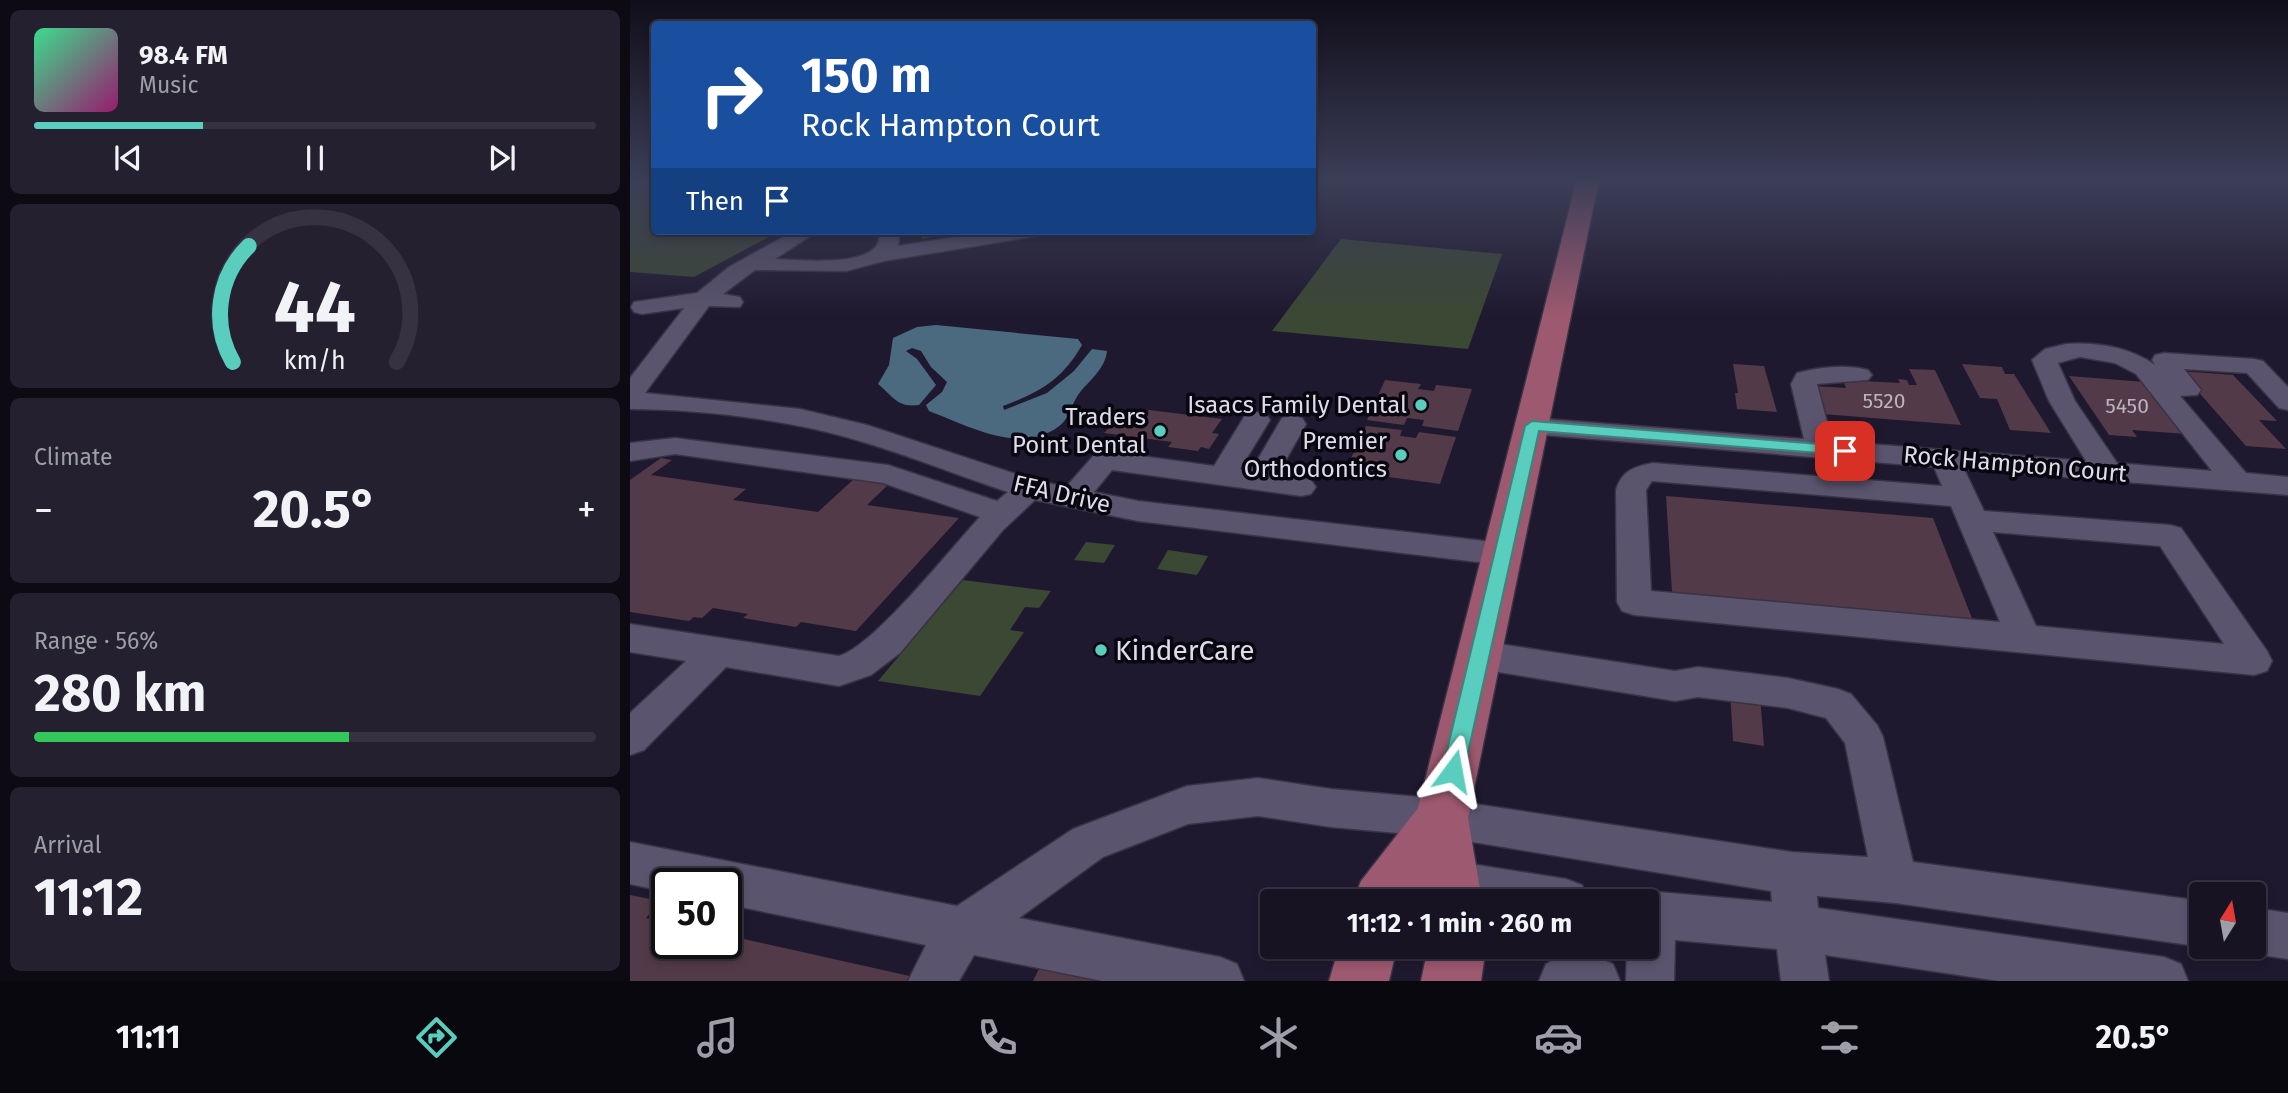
<!DOCTYPE html>
<meta charset="utf-8">
<style>
body{margin:0;font-family:"Fira Sans",sans-serif;background:#242030;color:#f1f3f6;height:100vh;display:flex;flex-direction:column;font-size:26px;white-space:nowrap}
*{box-sizing:border-box;margin:0}
p{font-size:23px;color:#9e9ea6}
.icon{flex:none;width:38px;height:38px;fill:none;stroke:currentColor;stroke-width:2;stroke-linecap:round;stroke-linejoin:round}
.map{position:relative;flex:1;overflow:hidden}
.drawer{display:flex;flex-direction:column;gap:10px;padding:10px;background:#0d0a13;width:630px}
.drawer>*{flex:none}
.guide{position:absolute;left:21px;top:21px;width:665px;height:214px;border-radius:7px;box-shadow:0 4px 10px #0003,0 0 0 2px #363241;background:#1a4fa0;color:#fff;overflow:hidden}
.needle{width:46px;rotate:11deg}
.tools{position:absolute;left:1559px;top:882px;display:grid;gap:14px}
.tools a{display:grid;place-items:center;width:77px;height:77px;border-radius:7px;background:#171323;box-shadow:0 4px 10px #0003,0 0 0 2px #363241;font-size:35px}
.speed{position:absolute;left:21px;top:868px;display:flex;gap:14px;font-size:35px;font-weight:700;text-align:center}
.speed>*{display:grid;place-content:center;width:91px;height:91px;border-radius:50%;background:#171323;box-shadow:0 4px 10px #0003,0 0 0 2px #363241;line-height:1}
.speed .limit{border:4px solid #111;border-radius:10px;background:#fff;color:#111}
.pin{position:absolute;display:grid;place-items:center;width:60px;height:60px;color:#fff;margin:-30px;border-radius:14px;box-shadow:0 4px 10px #0006}
.me{position:absolute;width:77px;margin:-38px;rotate:13deg;stroke-linejoin:round;filter:drop-shadow(0 0 5px #0008)}
.turn{display:flex;align-items:center;gap:24px;height:147px;padding:0 35px;font-size:32px}
.turn .icon{width:91px;height:91px;stroke-width:2.5}
.turn b{display:block;font-size:49px;line-height:60px}
.then{display:flex;align-items:center;height:66px;padding:0 35px;background:#0003;gap:14px;font-size:26px}
.big{font-size:52px;font-weight:700;line-height:1.1}
.drawer .tile{flex:1;display:flex;flex-direction:column;justify-content:center;gap:10px;min-width:0;padding:0 24px;border-radius:10px;background:#242030}
.drawer .dial{align-items:center;gap:0}
.dial svg{height:182px;overflow:visible;fill:none;stroke:#363241;stroke-width:7;stroke-linecap:round;text-anchor:middle}
.dial text{fill:#f1f3f6;stroke:none}
.song{display:flex;align-items:center;gap:21px}
.cover{width:84px;height:84px;border-radius:10px;background:linear-gradient(135deg,hsl(150 70% 55%),hsl(320 70% 35%))}
.played{height:7px;border-radius:4px;background:linear-gradient(90deg,#59cebf 30%,#363241 30%)}
.keys{display:flex;justify-content:space-around;direction:ltr}
.heat{display:flex;justify-content:space-between;align-items:center;font-size:38px;direction:ltr}
.charge{height:10px;border-radius:5px;background:linear-gradient(90deg,#34c759 56%,#363241 0)}
.trip{position:absolute;left:630px;top:889px;width:399px;height:70px;border-radius:7px;background:#171323;box-shadow:0 4px 10px #0003,0 0 0 2px #363241;font-weight:700;line-height:70px;text-align:center}
.dock{display:flex;height:112px;justify-content:space-around;align-items:center;background:#09080e;color:#9e9ea6}
.dock .icon{width:49px;height:49px}
.dock .active{color:#59cebf}
.dock b{font-size:32px;color:#f1f3f6}
main{display:flex;flex:1;min-height:0}
.map>svg:first-child{display:block}
.green{fill:#3b4833}
.water{fill:#4b6a7f}
.building{fill:#533a48}
.lines{fill:none;stroke-linecap:round;stroke-linejoin:round}
.minor-casing{stroke:#393345;stroke-width:3}
.major-casing{stroke:#393345;stroke-width:3}
.minor{fill:#5b546e;fill-rule:evenodd}
.major{fill:#9d596f;fill-rule:evenodd}
.route{fill:#59cebf;stroke:#3a867c;stroke-width:2}
.poi-dot{fill:#59cebf;stroke:#08060f;stroke-width:2.5}
.labels{text-anchor:middle;stroke-width:7;stroke-linejoin:round;paint-order:stroke}
.number-label{font-size:21px;fill:#bcb3c2}
.poi-label{font-size:24px;fill:#dfdbea;stroke:#08060f;text-anchor:end}
.street-label{font-size:24px;fill:#dfdbea;stroke:#08060f}
.near-poi-label{font-size:28px;fill:#dfdbea;stroke:#08060f;text-anchor:start}
</style>
<main>
<section class="drawer">
<div class="tile">
<div class="song"><i class="cover"></i><div><b>98.4 FM</b><p>Music</p></div></div>
<div class="played"></div>
<div class="keys"><svg class="icon" aria-label="previous" viewBox="0 0 24 24"><path d="M18 5L8 12l10 7zM5 5v14"/></svg><svg class="icon" aria-label="pause" viewBox="0 0 24 24"><path d="M8 5v14M16 5v14"/></svg><svg class="icon" aria-label="next" viewBox="0 0 24 24"><path d="M6 5l10 7-10 7zM19 5v14"/></svg></div>
</div>
<div class="tile dial"><svg viewBox="0 0 100 80">
<path d="M14 69A42 42 0 1 1 86 69"/>
<path d="M14 69A42 42 0 0 1 21 18" stroke="#59cebf"/>
<text x="50" y="56" font-size="32" font-weight="700">44</text>
<text x="50" y="72" font-size="11">km/h</text>
</svg></div>
<div class="tile"><p>Climate</p>
<div class="heat"><a>−</a><b class="big">20.5°</b><a>+</a></div>
</div>
<div class="tile"><p>Range · 56%</p><b class="big">280 km</b><div class="charge"></div></div>
<div class="tile"><p>Arrival</p><b class="big">11:12</b></div>
</section>
<div class="map">
<svg width="1658" height="981" viewBox="0 0 1658 981">
<rect width="100%" height="100%" fill="#1f192f"/>
<path class="green" d="M0 179H24V231H150L64 277 0 272Z
M711 239 872 254 838 349 642 331Z
M456 542 485 545 474 563 444 560Z
M538 550 578 556 567 575 527 569Z
M333 580 421 591 409 608 395 607 380 630 394 632 350 696 248 681Z"/>
<path class="water" d="M306 325 448 339 452 345C432 380 410 392 373 406L374 410 417 393 444 371 462 349 477 351C475 370 458 381 448 395 441 405 439 420 428 427 389 455 337 425 299 411L296 405 312 392 317 382 301 367 291 351 282 348 276 351 287 359 306 385 289 405C267 408 263 396 248 384L259 365 263 338 287 327Z"/>
<path class="building" d="M291 231H329V232L292 239Z
M1103 364 1134 366 1147 412 1107 409 1105 393H1108Z
M1332 364 1372 367 1375 374H1384L1421 433 1380 430 1367 399 1350 398Z
M1279 369 1305 370 1331 425 1192 414 1184 386 1216 388 1213 380 1270 383 1268 379 1277 380 1279 385H1287Z
M1550 371 1603 375 1647 421 1629 420 1656 449 1616 446Z
M1439 376 1515 382 1557 434 1502 430 1507 437 1479 435Z
M755 380 791 384 788 389 804 391 806 385 842 389 828 431 792 426 794 420 777 418 774 425 737 420Z
M519 410 592 419 582 433 589 434 579 449 571 447 568 451 538 447 542 442 474 433 491 416 508 418Z
M736 426 772 430 770 436 786 438 789 432 826 437 810 484 715 471Z
M31 458 42 460 21 475 116 489 103 500 188 512 225 478 260 483 237 505 329 518 226 631 171 622 166 627 113 618 118 614 83 608 72 618 64 617 59 621 0 612V480Z
M1036 496 1303 518 1343 621 1042 592Z
M1100 690 1130 695 1134 746 1103 741Z
M0 895 30 901 16 918 37 922V943H96V935L284 977 282 981H0Z
M413 961 498 981H403Z"/>
<g class="lines">
<defs>
<path id="minor" d="M164 231H188L145 259C170 260 220 265 241 251 249 246 249 239 250 231H270L268 246 363 231H410L407 235 400 237 254 261 216 271 125 270 93 294 110 297 113 302 110 307 79 306 15 393 170 409 237 425 404 480 436 487 465 454 475 451 584 466 616 414 626 412 636 414 640 420 610 469 621 471 652 418 662 416 672 418 676 424 648 474 681 480 686 487 681 494 671 496 482 470 464 492 508 501 872 543 883 546 888 554 883 562 872 565 508 521 405 500 373 530 270 653 241 675 209 686 96 667 14 750 0 755V713L56 661 0 652V624L209 656C244 646 321 548 350 517L253 483 45 454 0 461V443L45 438 258 465 367 501 378 492C324 474 271 452 216 437 154 419 65 409 0 409V378L54 308 12 314 4 312 1 307 4 302 67 293 99 267Z
M1436 344C1467 342 1499 347 1525 365L1522 360 1525 355 1534 353 1624 359 1633 361 1658 387V410L1649 408 1617 373 1554 369 1571 390 1567 395 1550 396 1616 473 1658 477V495L1334 469 1354 511 1540 525 1551 528 1637 651 1642 661 1637 671 1624 675 1004 615 992 611 987 602 986 490C992 470 1004 467 1023 463L1312 486 1304 467 902 434 892 432 888 426 892 420 902 418 1174 439 1161 384 1167 373C1190 367 1215 364 1238 370L1242 375 1238 380 1187 384 1202 441 1456 461 1419 401 1402 360 1415 349ZM1450 357 1485 363 1506 374 1582 471 1487 463 1445 401 1428 363ZM1022 481 1321 506 1370 622 1021 591 1016 490ZM1363 532 1530 546 1594 644 1406 626Z
M850 641 1045 671 1068 667 1158 678 1208 689 1221 694 1247 725 1253 737 1283 862 1572 901 1573 947 1265 903 1187 896 1188 908 1534 957 1551 964 1558 981H1369L1195 955 1199 981H1151L1147 949 1045 940 1044 981H996L997 947H1017V901H999L1001 898 1017 891 1142 902 1141 891 812 837 701 827 628 816 558 824 473 857 389 918 590 957 607 964 614 981H472L344 955 329 981H278L296 945 96 904V884H37V892L0 884V842L327 906 443 829 557 786 628 778 701 789 812 799 1162 852 1238 857 1215 743 1196 718 1158 708 1068 697 1045 701 850 669 837 665 832 655 837 645Z
M822 861 936 879 952 885 959 901H813L806 898 800 883 806 868Z
M1624 908 1658 913V959L1624 954 1607 948 1624 947Z
M938 952 966 957 983 964 990 981H909L916 964Z"/>
<path id="major" d="M947 179H969L838 818 852 901H796L794 887 784 901H723L731 881 788 808Z
M709 947H767L759 981H699Z
M798 947H856L851 981H791Z"/>
</defs>
<use href="#minor" class="minor-casing"/>
<use href="#major" class="major-casing"/>
<use href="#minor" class="minor"/>
<use href="#major" class="major"/>
</g>
<linearGradient id="sky" x2="0" y2="1"><stop stop-color="#110e1a"/><stop offset="0.57" stop-color="#3c3e58"/><stop offset="1" stop-color="#3c3e58" stop-opacity="0"/></linearGradient>
<rect width="1658" height="316" fill="url(#sky)"/>
<path class="route" d="M902 421 1215 446 1223 451 1215 455 909 431 834 771 831 778 823 781 815 778 812 771 895 426Z"/>
<g class="poi-dot">
<circle cx="791" cy="405" r="7"/>
<circle cx="530" cy="431" r="7"/>
<circle cx="771" cy="455" r="7"/>
<circle cx="471" cy="650" r="7"/>
</g>
<g class="labels">
<g class="number-label">
<text x="1254" y="408">5520</text>
<text x="1497" y="413">5450</text>
</g>
<g class="poi-label">
<text x="777" y="413">Isaacs Family Dental</text>
<text x="516" y="425">Traders<tspan x="516" dy="28">Point Dental</tspan></text>
<text x="757" y="449">Premier<tspan x="757" dy="28">Orthodontics</tspan></text>
</g>
<g class="street-label">
<text transform="translate(1385 464) rotate(5)" y="8">Rock Hampton Court</text>
<text transform="translate(432 494) rotate(13)" y="8">FFA Drive</text>
</g>
<g class="near-poi-label">
<text x="485" y="660">KinderCare</text>
</g>
</g>
</svg>
<div class="tools">
<a><svg class="needle" viewBox="-14 -14 28 28"><path d="M0-13l5 13h-10z" fill="#e53935"/><path d="M0 13l5-13h-10z" fill="#9e9ea6"/></svg></a>
</div>
<div class="speed"><div class="limit">50</div></div>
<div class="pin" style="left:1215px;top:451px;background:#d93025"><svg class="icon" aria-label="arrive" viewBox="0 0 24 24"><path d="M6 21V4h12l-3 4 3 4H6"/></svg></div>
<svg class="me" style="left:823px;top:771px" viewBox="-20 -20 40 40"><path d="M0-17L14 15 0 8-14 15z" fill="#59cebf" stroke="#fff" stroke-width="4"/></svg>
<div class="trip">11:12 · 1 min · 260 m</div>
<div class="guide">
<div class="turn"><svg class="icon" aria-label="right" viewBox="0 0 24 24"><path d="M7 20v-9h11M14 6l5 5-5 5"/></svg><div><b>150 m</b>Rock Hampton Court</div></div>
<div class="then">Then<svg class="icon" aria-label="arrive" viewBox="0 0 24 24"><path d="M6 21V4h12l-3 4 3 4H6"/></svg></div>
</div>
</div>
</main>
<nav class="dock">
<b>11:11</b>
<svg class="icon active" aria-label="directions" viewBox="0 0 24 24"><path d="M12 3l9 9-9 9-9-9zM9 14v-3h6M13 9l2 2-2 2"/></svg>
<svg class="icon" aria-label="music" viewBox="0 0 24 24"><path d="M9 18V5l10-2v13"/><circle cx="6" cy="18" r="3"/><circle cx="16" cy="16" r="3"/></svg>
<svg class="icon" aria-label="phone" viewBox="0 0 24 24"><path d="M5 4h4l2 5-3 2q2 4 5 5l2-3 5 2v4C11 20 4 13 5 4z"/></svg>
<svg class="icon" aria-label="climate" viewBox="0 0 24 24"><path d="M12 3v18M4 7l16 10M4 17L20 7"/></svg>
<svg class="icon" aria-label="car" viewBox="0 0 24 24"><path d="M5 17H2v-5l4-1 3-4h7l3 4 3 1v5h-3M9 17h6M6 11h13"/><circle cx="7" cy="17" r="2"/><circle cx="17" cy="17" r="2"/></svg>
<svg class="icon" aria-label="filters" viewBox="0 0 24 24"><path d="M4 7h16M4 17h16"/><circle cx="9" cy="7" r="2"/><circle cx="15" cy="17" r="2"/></svg>
<b>20.5°</b>
</nav>
